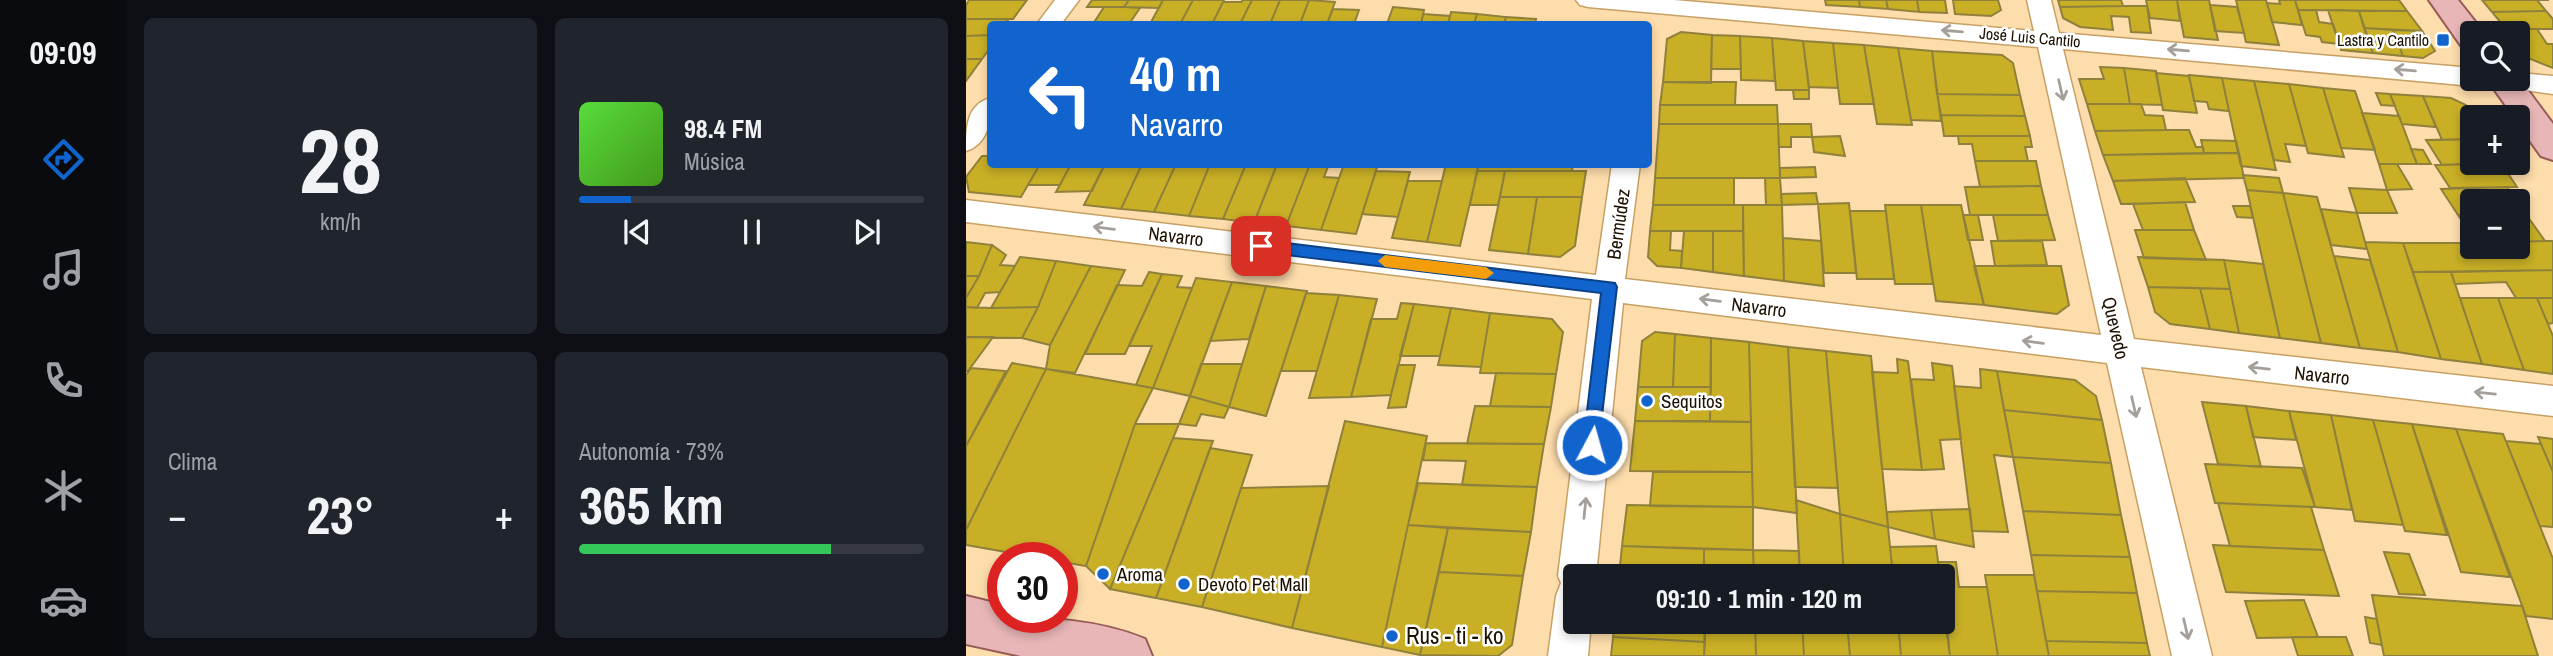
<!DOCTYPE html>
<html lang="es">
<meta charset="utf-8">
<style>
body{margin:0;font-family:"Archivo Narrow",sans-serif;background:#20242c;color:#f1f3f6;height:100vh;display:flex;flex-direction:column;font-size:26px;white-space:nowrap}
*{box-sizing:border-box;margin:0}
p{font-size:23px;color:#9ea1a6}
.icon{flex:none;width:38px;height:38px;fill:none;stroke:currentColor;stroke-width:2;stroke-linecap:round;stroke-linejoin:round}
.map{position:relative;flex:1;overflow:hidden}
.details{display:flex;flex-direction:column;gap:18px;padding:18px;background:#0d0f14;width:840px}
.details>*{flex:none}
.guide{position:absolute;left:21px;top:21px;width:665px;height:147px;border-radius:7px;box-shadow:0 4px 10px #0003;background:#1164ce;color:#fff;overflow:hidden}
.controls{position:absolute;left:1494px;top:21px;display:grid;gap:14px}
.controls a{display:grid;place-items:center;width:70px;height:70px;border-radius:7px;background:#171b24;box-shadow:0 4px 10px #0003;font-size:35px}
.speed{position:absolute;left:21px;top:542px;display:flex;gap:14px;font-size:35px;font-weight:700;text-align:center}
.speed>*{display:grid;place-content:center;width:91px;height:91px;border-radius:50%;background:#171b24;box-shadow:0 4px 10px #0003;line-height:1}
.speed .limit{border:10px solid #d22;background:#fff;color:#111}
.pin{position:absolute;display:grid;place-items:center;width:60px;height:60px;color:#fff;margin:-30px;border-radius:14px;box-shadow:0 4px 10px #0006}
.me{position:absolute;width:77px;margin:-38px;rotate:6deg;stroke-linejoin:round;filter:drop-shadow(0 0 5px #0008)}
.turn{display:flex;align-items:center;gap:24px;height:147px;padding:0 28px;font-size:32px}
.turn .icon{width:91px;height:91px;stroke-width:2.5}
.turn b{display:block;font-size:49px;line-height:60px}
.big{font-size:52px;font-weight:700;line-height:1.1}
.details .tile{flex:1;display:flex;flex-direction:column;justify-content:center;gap:10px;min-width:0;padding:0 24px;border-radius:10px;background:#20242c}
.details .dial{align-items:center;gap:0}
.dial b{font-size:91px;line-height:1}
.song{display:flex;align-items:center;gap:21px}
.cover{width:84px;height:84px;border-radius:10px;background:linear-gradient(135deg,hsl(110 70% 55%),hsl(100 70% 35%))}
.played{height:7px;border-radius:4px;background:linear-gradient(90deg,#1164ce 15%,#363941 15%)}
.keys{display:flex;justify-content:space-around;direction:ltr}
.heat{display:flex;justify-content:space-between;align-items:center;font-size:38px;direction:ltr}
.charge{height:10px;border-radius:5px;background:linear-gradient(90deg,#34c759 73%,#363941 0)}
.details .tiles{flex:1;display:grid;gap:18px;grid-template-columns:repeat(2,1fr)}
.trip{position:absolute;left:597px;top:564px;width:392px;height:70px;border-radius:7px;background:#171b24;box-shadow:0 4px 10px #0003;font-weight:700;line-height:70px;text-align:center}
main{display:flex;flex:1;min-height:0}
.tab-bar{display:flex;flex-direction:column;width:126px;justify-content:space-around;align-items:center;background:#090b0e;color:#9ea1a6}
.tab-bar .icon{width:49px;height:49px}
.tab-bar .active{color:#1164ce}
.tab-bar b{font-size:32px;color:#f1f3f6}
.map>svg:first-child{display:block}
.building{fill:#c8af26;stroke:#8f813b;stroke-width:2}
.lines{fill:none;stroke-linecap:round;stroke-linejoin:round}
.minor-casing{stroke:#c7a063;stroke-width:3}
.major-casing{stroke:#985c58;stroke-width:4}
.minor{fill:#fff;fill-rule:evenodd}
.major{fill:#e8b6b7;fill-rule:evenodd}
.oneway{stroke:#a59f99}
.route{fill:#1164ce;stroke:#0b4186;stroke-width:2}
.slow{fill:#f59e0b}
.poi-dot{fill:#1164ce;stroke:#fff;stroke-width:2.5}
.labels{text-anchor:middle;stroke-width:5;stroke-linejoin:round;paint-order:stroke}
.far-street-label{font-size:16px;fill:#1e1000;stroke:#fff}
.far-poi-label{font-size:16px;fill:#1e1000;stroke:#fff;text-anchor:end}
.street-label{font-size:19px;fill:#1e1000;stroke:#fff}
.poi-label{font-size:19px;fill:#1e1000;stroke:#fff;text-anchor:start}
.near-poi-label{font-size:23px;fill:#1e1000;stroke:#fff;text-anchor:start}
</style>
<main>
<nav class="tab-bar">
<b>09:09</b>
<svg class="icon active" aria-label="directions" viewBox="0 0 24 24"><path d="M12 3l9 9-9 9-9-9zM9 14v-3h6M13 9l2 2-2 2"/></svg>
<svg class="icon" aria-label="music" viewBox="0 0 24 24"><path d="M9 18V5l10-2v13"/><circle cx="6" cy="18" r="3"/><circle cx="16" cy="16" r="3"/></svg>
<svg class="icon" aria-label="phone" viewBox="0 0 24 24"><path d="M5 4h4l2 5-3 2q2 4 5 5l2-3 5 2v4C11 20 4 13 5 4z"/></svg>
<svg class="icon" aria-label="climate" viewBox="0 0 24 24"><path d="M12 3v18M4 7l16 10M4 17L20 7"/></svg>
<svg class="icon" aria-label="car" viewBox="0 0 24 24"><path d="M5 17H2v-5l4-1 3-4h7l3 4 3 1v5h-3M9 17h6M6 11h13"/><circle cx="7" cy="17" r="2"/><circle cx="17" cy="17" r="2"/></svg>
</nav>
<section class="details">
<div class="tiles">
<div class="tile dial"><b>28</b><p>km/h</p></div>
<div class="tile">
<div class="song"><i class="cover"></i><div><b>98.4 FM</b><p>Música</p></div></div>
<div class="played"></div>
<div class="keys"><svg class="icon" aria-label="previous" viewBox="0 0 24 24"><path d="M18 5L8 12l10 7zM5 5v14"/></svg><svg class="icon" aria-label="pause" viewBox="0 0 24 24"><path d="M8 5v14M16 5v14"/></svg><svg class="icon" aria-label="next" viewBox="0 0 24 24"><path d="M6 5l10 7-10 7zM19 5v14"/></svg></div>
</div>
<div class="tile"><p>Clima</p>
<div class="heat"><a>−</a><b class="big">23°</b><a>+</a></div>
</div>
<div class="tile"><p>Autonomía · 73%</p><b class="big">365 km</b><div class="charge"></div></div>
</div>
</section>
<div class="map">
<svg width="1587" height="656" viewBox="0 0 1587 656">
<rect width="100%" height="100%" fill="#feddac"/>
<path class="building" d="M3 0H61L47 19H0V5Z
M126 0H163L158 7H121Z
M163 0H197L193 8 158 7Z
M197 0H227L214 24H184Z
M227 0H258L246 24H214Z
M277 0H286L274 24H246L257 2H275Z
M286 0H314L304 24H274Z
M314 0H343L334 24H304Z
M343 0 369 2 361 24H334Z
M859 0H893L894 7 860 5Z
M893 0H920L922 9 894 7Z
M920 0H951L953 12 922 9Z
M951 0H979L981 13 953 12Z
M987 0H1032L1035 10 1025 16 989 14Z
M1092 0H1155L1157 6 1094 7Z
M1180 0H1211L1214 21 1184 18Z
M1211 0H1243L1252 40 1218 37Z
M1270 0H1300L1313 45 1280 42Z
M1313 0H1329L1336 25 1306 22 1301 3 1314 4Z
M1329 0H1433L1441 11 1332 10Z
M1516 0H1583H1571L1580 11 1526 12Z
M1244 5 1271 7 1278 33 1249 31Z
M1157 6H1181L1185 33 1165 32 1163 17 1145 16 1147 30 1114 27 1097 18 1094 7Z
M138 7H158L174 8 163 24H127Z
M427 7 458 10 455 24H421Z
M367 9 393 10 388 24H361Z
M1332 10H1350L1353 22 1367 24 1374 44 1356 42 1354 37 1340 35Z
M1362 10 1393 11 1407 53 1375 50Z
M1393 11H1441L1456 31 1398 28Z
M1580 11 1587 19V29H1540L1526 12Z
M485 12 511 14 508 24H482Z
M457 14 484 16 482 24H455Z
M511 14 540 17 538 24H508Z
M540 17 570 19 569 24H538Z
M0 19H43L38 24H24V35L0 36Z
M1398 28 1427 30 1437 56 1407 53Z
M1540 29H1571L1581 44H1587V68L1562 58 1552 45V33H1543Z
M1427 30 1456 31 1469 51 1457 58 1437 56Z
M715 32 746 35 745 83 697 82 701 39Z
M24 35V48L16 59H0V36Z
M746 35 774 36 775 69H745Z
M774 36 806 38 809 81 775 80Z
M806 38 837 41 843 90H810Z
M837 41 867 43 872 88 843 87Z
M867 43 898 45 908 104H874Z
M898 45 932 48 946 125 911 124Z
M932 48 966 51 975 121 945 120Z
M966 51 1036 55 1047 63 1054 95 971 94Z
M0 59H16L0 81Z
M1134 67 1158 68 1164 104H1121L1113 79H1138Z
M1158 68 1190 71 1196 105 1164 104Z
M1190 73 1223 76 1231 113 1197 110Z
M1223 75 1256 78 1263 111 1243 109 1241 102 1228 101Z
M1256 78 1288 81 1310 170 1275 166Z
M1288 81 1323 84 1340 146 1319 144 1324 162 1308 160Z
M697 82H770L769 105H694Z
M1323 84 1357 88 1378 157 1342 153Z
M1357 88 1389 91 1409 150 1375 148Z
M827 90H843V99H828Z
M1410 93 1424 94 1429 106 1415 105Z
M971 94 1054 95 1059 116 975 115Z
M1424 94 1457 96 1470 127 1436 124Z
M1457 96 1485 98 1500 105 1508 117 1507 139 1476 140Z
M1121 104H1175L1179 115 1197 116 1200 130 1129 131Z
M694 105H811L812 124H693Z
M1396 113 1433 116 1451 164H1413Z
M975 115 1059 116 1064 136H978Z
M693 124H812L814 178H689Z
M812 124H845L846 137H825V147H813Z
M1200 130H1223L1230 147H1237L1238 153 1137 155 1129 131Z
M874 136 879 156 848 152 846 137Z
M992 136H1064L1066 147H1059L1062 161H1009L1006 144H993Z
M1507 139V163H1540L1476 165 1460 140Z
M1235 140 1270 141 1273 153H1238Z
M1445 149 1457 150 1465 164H1451Z
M1273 153 1278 178 1147 181 1137 155Z
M16 156H24V164H74L55 197 3 192 0 177Z
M1009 161H1070L1075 186 1014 187Z
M1535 163 1551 187 1484 188 1469 165Z
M74 164H105L94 185H62Z
M105 164H139L126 191 90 192Z
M139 164H176L155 209 118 205Z
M176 164H210L188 212 155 209Z
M210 164H244L223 216 188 212Z
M244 164 279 167 257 219 223 216Z
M280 164 310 167 288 223 257 219Z
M311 164H344L320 226 288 223Z
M344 164H363L358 177 373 178 355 230 320 226Z
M378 164H412L390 234 355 230Z
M480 164H513L494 246 461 242Z
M513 164H607L606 171H511Z
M1413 164H1431L1446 189 1421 190Z
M849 167 850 177 814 178V168Z
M410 171 444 172 432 217 396 214Z
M511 171H539L532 205H504Z
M539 171H620L616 197H534Z
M1277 175 1313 178 1317 193 1281 190Z
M689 178H768V205H687Z
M799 178H814L816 205H800Z
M1219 178 1229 202 1155 204 1147 181Z
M442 181H476L461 242 426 238Z
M1075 186 1082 215H1004L999 187Z
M1541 187 1551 201H1507V214L1492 215 1475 189Z
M1383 188 1421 190 1431 213H1391Z
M1281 190 1317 193 1355 343 1314 338Z
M850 193 852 204 816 205 815 194Z
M1317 193 1351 197 1394 348 1355 343Z
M534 197H571L562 254 523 250Z
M571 197H616L609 246 594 257 562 254Z
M1219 202 1228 230H1177L1167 204Z
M883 203 890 273H858L852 204Z
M687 205H777V231H684Z
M777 205H816L818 281 778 276Z
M919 205H955L967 284H929Z
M955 205H995L1018 305 970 301Z
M1267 206H1284L1287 218 1271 217Z
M1355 209 1391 213 1401 249 1365 245Z
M884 211H920L928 279H891Z
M1552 213H1559L1579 241 1552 242Z
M1507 214V238L1492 215Z
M997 215H1012L1017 240H1002Z
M1027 215H1082L1089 240 1032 241Z
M1169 230H1228L1240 260 1178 258Z
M684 231H705L704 250 716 251 715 268 691 266 682 257Z
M718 231H747V272L715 268Z
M747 231H777L778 276 747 272Z
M817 238 855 241 858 286 818 281Z
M1025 241H1076L1081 265 1029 266Z
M1579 241H1587V270L1447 272 1437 243H1507V247H1552V242Z
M0 242 26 245 13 276H0Z
M1399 242 1437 243 1475 359 1432 352Z
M26 245 40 255 34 265 49 266 34 292 19 293 11 308 0 307V298L13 276Z
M1368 256 1404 260 1432 352 1394 348Z
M54 257 90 261 72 307 25 308Z
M1172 257 1258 260 1264 289 1182 287Z
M1258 260 1297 264 1314 338 1273 333Z
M90 261 125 266 84 345 56 338 72 307Z
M125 266 159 270 109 373 80 369 84 345Z
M1008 266H1095L1103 305 1091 314 1018 305Z
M1587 270V298H1550L1540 282 1489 284 1485 272Z
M183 272 196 274 159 354H119L151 285 176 286Z
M1447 272H1485L1516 364 1475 359Z
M196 274 216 276 211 287 226 288 187 388 170 385 186 346H163Z
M0 276H13L0 298Z
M230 278 266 282 224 396 187 388Z
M266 282 300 286 283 339 244 341Z
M300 286 341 291 300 416 263 407Z
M1182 287 1234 288 1244 329 1204 324 1189 312Z
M1234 288 1264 289 1273 333 1244 329Z
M340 293 373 295 351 371H315Z
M373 295 411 299 385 397 343 398Z
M1494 298H1532L1558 370 1516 364Z
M1532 298H1571L1587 336V374L1558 370Z
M1571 298H1587V323L1582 324Z
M435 303 448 304 425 395 385 397 405 319H431Z
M448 304 485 308 474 356H434Z
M0 307 25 308 72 307 56 338 0 337Z
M485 308 524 313 515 367 472 365Z
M524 313 586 319 597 332 590 374 514 373Z
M689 332 709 334 707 387H672L676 341Z
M709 334 745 338V387H707Z
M0 337H27L2 371H0Z
M745 338 783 342 785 422 744 421Z
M783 342 822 347 831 513 787 507Z
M822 347 860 351 872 488 829 487Z
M860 351 905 356 922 527 874 514Z
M931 359 942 361 956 470 916 469 906 372 932 373Z
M46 363 80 369 0 530V446Z
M966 363 986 366 995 439 974 440 978 469 956 470 945 379 968 380Z
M235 364H276L263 407 224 396Z
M432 365H449L440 407 422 408Z
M5 368 40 371 0 446V375Z
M80 369 187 388 169 424 120 566 96 562V558H74L0 545V530Z
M1014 369 1031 371 1047 457 1028 455 1042 532 1006 531 988 386 1015 388Z
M1031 371 1109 380 1130 396 1136 420 1038 410Z
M530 373 590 374 585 407 524 406Z
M672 387H745L744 421H669Z
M224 396 263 407 258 418 235 414 230 426 213 424Z
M1236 402 1280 406 1295 467 1252 464Z
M509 406 585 407 578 444H501Z
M1280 406 1323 411 1330 440 1287 437Z
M1038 410 1136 420 1145 463 1047 457Z
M1323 411 1365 415 1386 510 1349 507Z
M1365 415 1407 420 1437 525 1389 521Z
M1407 420 1446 424 1481 535 1439 531Z
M379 421 461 436 416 647 326 628Z
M669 421 785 422 786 472 664 471Z
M169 424H213L144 589 120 566Z
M1446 424 1490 429 1544 577 1495 572Z
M1490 429 1537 434 1587 559V619L1560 616Z
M1572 437 1587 439V472Z
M207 438 247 441 190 598 144 589Z
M1540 441 1575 444 1587 472V527L1574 526Z
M460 443 578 444 571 487 496 485 500 461 457 460Z
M244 448 286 455 236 607 190 598Z
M1047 457 1145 463 1155 515 1057 511Z
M1239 464 1336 468 1349 507 1249 503Z
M687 472H786L787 507 684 506Z
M452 483 571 487 565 532 442 525Z
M363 486 326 628 236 607 275 488Z
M830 500 874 514 878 576H834Z
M1252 503 1345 507 1358 550 1264 546Z
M661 505 787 507V550L656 546Z
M1004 509 1008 547 969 539 965 510Z
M965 510 969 539 922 527 921 512Z
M1057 511 1155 515 1164 557 1065 555Z
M874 514 922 527 927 576H878Z
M442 525 482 528 454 655 416 647Z
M482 528 565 532 557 576 473 572Z
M1247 545 1358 550 1373 596 1260 592Z
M656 546 738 549V576H653Z
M970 546 974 576H927L924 547Z
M738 549 787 550 788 576H738Z
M787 550 833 551 834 576H788Z
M1418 552 1443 554 1459 595 1433 594Z
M1065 555 1164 557 1171 593 1071 591Z
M972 562H990L993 587H1021L1032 656H984L976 576H974Z
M473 572 557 576 546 645 532 656 454 655Z
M1019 575H1068L1083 656H1032Z
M1071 591 1171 593 1181 643 1080 641Z
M1406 595 1556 606 1572 656H1418Z
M976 597 984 656H935L932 621H976Z
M1338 600 1352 637 1291 638 1279 601Z
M1399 617 1411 619 1416 645 1404 643Z
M649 621H739V642L647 637Z
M739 621H789L790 656H738Z
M789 621H836L838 656H790Z
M836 621H881L884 656H838Z
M881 621H932L935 656H884Z
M647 637 739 642 738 656H645Z
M1326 637H1380L1387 656H1332Z
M1080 641 1181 643 1184 656H1083Z"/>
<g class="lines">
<defs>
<path id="minor" d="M89 0H113L95 24H71Z
M610 0H708L1068 31 1061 0H1085L1093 33 1507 68V79H1519L1516 83 1507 86 1097 49 1168 339 1587 386V416L1175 367 1246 656H1206L1141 363 657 303 630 576H609V621H625L622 656H582L590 596 595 583 592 576 626 299 0 222V200L630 275 646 164H674L659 279 1135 335 1072 47 622 7 614 5Z
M1552 73 1587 76V94L1523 85 1519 79H1552Z
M24 98C26 118 23 144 0 151 0 129 0 105 24 98Z"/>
<path id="major" d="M1463 0H1492L1518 33H1507V50L1496 47Z
M1552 77 1587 124V160L1575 156 1552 124V117H1548L1521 79Z
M0 596 37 605V618C86 618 133 620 179 639L186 656H55L0 644Z"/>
</defs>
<use href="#minor" class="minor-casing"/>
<use href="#major" class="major-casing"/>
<use href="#minor" class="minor"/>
<use href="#major" class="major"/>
</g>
<defs><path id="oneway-shaft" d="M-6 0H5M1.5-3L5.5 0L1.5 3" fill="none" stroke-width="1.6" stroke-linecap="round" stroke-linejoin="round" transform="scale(1.75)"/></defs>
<g class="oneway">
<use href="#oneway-shaft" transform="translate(986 31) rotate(-175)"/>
<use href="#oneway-shaft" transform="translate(1212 50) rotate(-175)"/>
<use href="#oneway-shaft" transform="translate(1439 70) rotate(-175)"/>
<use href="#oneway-shaft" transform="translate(1095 90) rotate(77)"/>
<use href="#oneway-shaft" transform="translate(138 228) rotate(-173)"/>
<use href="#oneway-shaft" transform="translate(744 300) rotate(-173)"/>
<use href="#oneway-shaft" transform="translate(1067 342) rotate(-173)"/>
<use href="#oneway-shaft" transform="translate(1293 368) rotate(-174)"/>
<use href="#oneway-shaft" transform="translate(1519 393) rotate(-174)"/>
<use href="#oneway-shaft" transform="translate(1168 407) rotate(77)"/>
<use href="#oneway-shaft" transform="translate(619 508) rotate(-84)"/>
<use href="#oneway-shaft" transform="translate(1220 629) rotate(77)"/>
</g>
<path class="route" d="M295 240 649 283 651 287 632 450 626 453 620 450 617 445 635 293 295 252 287 246Z"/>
<path class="slow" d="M419 255 520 267 528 273 520 279 419 267 412 261Z"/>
<g class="poi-dot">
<rect x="1470" y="33" width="14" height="14" rx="3.5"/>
<circle cx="681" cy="401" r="7"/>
<circle cx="137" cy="574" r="7"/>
<circle cx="218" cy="584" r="7"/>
<circle cx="426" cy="636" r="7"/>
</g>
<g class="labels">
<g class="far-street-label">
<text transform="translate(1064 37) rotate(5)" y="6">José Luis Cantilo</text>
</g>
<g class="far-poi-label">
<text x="1463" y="46">Lastra y Cantilo</text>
</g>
<g class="street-label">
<text transform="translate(652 224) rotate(-82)" y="7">Bermúdez</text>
<text transform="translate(210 236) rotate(7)" y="7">Navarro</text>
<text transform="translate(793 307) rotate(7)" y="7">Navarro</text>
<text transform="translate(1150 328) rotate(77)" y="7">Quevedo</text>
<text transform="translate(1356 375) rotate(6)" y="7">Navarro</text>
</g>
<g class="poi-label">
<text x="695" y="408">Sequitos</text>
<text x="151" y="581">Aroma</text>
<text x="232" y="591">Devoto Pet Mall</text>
</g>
<g class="near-poi-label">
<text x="440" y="644">Rus - ti - ko</text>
</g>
</g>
</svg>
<div class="controls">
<a><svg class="icon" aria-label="search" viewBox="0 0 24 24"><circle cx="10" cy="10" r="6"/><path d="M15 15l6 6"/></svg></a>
<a>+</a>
<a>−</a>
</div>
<div class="speed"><div class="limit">30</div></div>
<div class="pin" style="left:295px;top:246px;background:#d93025"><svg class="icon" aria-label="arrive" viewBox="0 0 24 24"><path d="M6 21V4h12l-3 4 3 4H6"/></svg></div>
<svg class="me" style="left:626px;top:445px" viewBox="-20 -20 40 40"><circle r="17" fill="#1164ce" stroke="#fff" stroke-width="3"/><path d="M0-11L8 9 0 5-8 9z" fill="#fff"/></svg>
<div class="trip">09:10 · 1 min · 120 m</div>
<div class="guide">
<div class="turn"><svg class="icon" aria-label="left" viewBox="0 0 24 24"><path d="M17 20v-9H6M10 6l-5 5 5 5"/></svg><div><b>40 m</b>Navarro</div></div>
</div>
</div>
</main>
